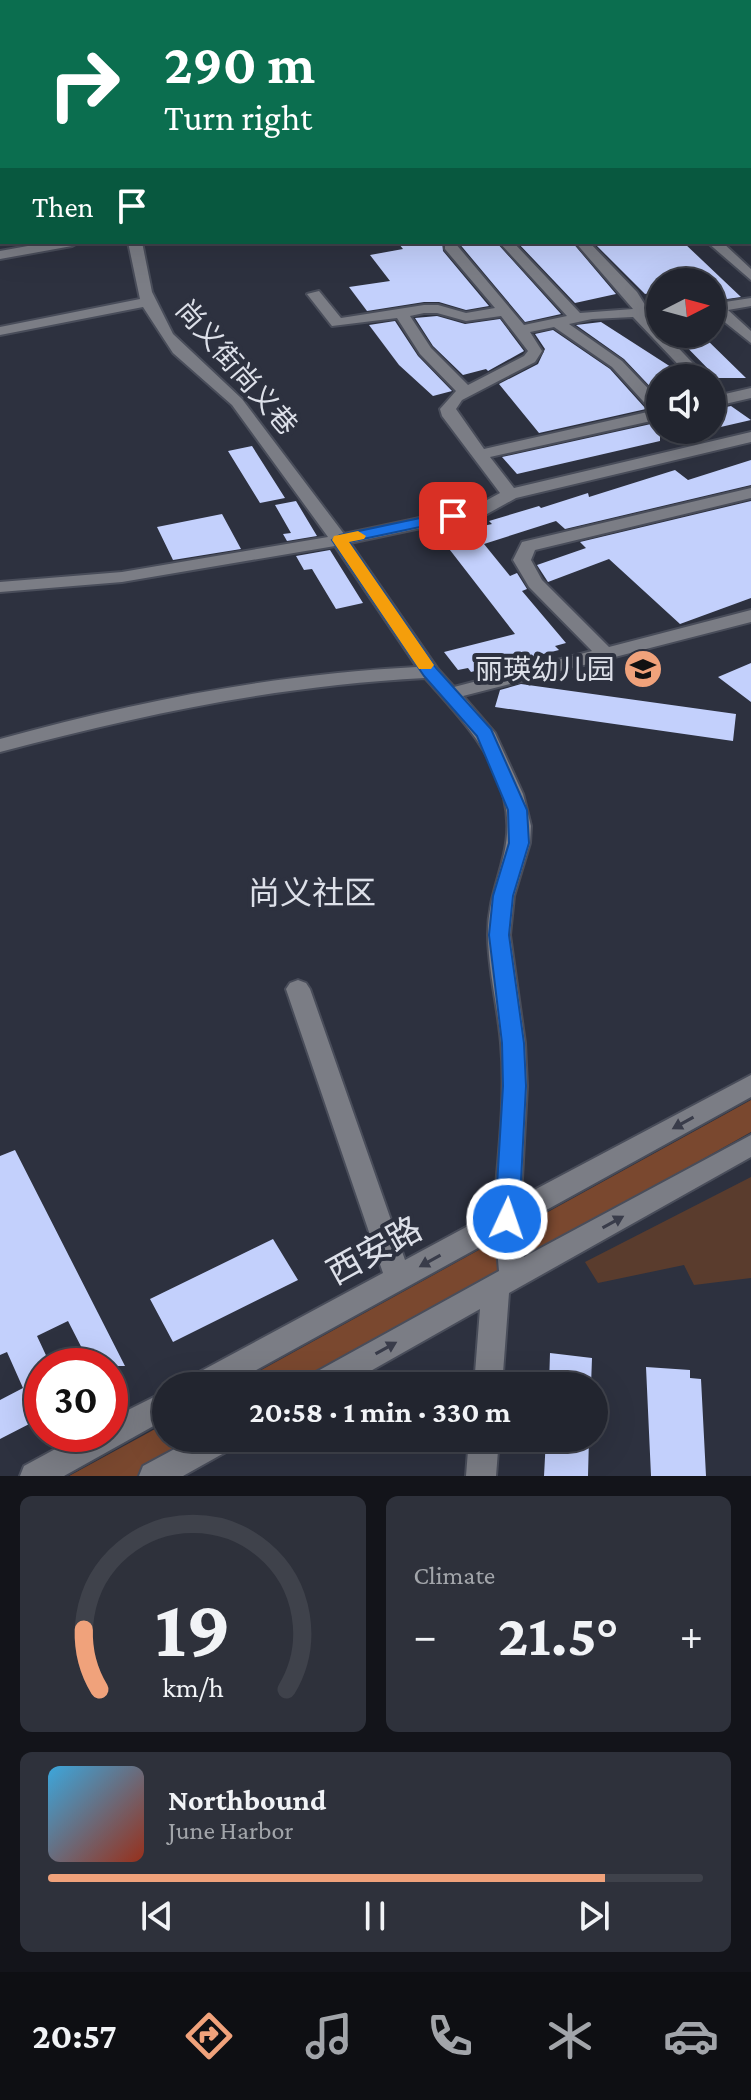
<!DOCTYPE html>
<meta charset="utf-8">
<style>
body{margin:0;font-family:"Crimson Pro","Noto Sans SC",serif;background:#2e313b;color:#f1f3f6;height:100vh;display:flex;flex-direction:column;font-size:30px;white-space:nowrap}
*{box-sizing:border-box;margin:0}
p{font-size:26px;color:#a2a5aa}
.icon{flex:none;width:44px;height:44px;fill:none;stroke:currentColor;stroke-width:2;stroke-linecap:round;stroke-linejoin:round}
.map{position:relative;height:1476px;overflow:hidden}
.sheet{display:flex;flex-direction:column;gap:20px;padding:20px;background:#13141a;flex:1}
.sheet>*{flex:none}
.banner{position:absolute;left:0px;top:0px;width:752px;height:244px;box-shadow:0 8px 32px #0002,0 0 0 2px #3f424b;background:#0b6e4f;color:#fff;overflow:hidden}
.needle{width:52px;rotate:84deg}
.controls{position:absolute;left:646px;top:268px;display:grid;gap:16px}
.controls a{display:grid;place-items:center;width:80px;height:80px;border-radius:50%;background:#22252f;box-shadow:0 8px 32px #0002,0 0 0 2px #3f424b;font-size:40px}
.speed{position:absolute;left:24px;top:1348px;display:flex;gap:16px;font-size:40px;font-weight:700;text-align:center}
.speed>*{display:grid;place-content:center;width:104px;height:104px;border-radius:50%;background:#22252f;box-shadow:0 8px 32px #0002,0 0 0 2px #3f424b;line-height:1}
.speed .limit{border:12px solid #d22;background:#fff;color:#111}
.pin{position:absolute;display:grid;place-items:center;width:68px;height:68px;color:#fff;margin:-34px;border-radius:16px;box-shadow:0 4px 12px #0006}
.me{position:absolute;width:88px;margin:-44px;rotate:3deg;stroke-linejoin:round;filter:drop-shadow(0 0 6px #0008)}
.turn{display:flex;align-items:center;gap:28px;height:168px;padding:0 32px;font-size:36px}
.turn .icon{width:104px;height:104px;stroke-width:2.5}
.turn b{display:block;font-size:56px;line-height:68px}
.then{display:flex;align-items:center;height:76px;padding:0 32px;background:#0003;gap:16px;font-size:30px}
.big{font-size:60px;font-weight:700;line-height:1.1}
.sheet .card{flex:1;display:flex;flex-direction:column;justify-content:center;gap:12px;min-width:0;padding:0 28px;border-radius:12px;background:#2e313b}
.sheet .dial{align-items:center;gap:0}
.dial svg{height:208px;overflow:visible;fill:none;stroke:#3f424b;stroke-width:7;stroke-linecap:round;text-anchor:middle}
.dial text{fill:#f1f3f6;stroke:none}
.song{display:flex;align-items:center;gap:24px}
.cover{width:96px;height:96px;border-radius:12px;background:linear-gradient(135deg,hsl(200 70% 55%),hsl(10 70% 35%))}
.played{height:8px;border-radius:4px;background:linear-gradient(90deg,#f0a27b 85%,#3f424b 85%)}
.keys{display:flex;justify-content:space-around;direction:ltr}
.heat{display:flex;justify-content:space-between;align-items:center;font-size:44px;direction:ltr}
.sheet .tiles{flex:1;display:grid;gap:20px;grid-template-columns:1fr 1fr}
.card:last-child{grid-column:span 2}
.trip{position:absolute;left:152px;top:1372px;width:456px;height:80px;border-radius:40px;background:#22252f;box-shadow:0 8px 32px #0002,0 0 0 2px #3f424b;font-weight:700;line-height:80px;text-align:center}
.dock{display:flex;height:128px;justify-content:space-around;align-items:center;background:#0e0f13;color:#a2a5aa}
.dock .icon{width:56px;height:56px}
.dock .current{color:#f0a27b}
.dock b{font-size:36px;color:#f1f3f6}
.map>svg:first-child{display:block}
.green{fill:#5a3c2d}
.water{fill:#7a482f}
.building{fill:#c3d0fc}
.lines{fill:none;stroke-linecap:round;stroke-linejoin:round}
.minor-casing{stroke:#494d5a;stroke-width:4}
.minor{fill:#7b7d85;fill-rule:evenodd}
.oneway{fill:#393c4a}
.route{fill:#1a73e8;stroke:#114b97;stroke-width:2}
.slow{fill:#f59e0b}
.labels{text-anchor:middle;stroke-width:8;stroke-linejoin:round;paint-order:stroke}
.street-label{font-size:28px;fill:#dde0e9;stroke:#2d313f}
.poi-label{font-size:28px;fill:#dde0e9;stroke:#2d313f;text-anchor:end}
.quarter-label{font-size:32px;fill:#dde0e9;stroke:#2d313f}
.near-street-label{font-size:34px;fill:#dde0e9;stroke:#2d313f}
</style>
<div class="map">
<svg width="751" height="1476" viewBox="0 0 751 1476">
<rect width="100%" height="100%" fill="#2d313f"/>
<path class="green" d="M751 1177V1278L694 1285 684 1265 598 1283 585 1262Z"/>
<path class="water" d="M751 1100V1132L300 1386H232Z
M166 1423V1438H207L139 1476H69Z"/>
<path class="building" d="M415 242H442L443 251 489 306 466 310 439 302H424L367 311 349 287 390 281 370 255 403 249 399 244Z
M458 242H496L561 314 525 322Z
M517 242H572L616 294 575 303Z
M593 242H683L741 297 720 300 712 292V282H660V291L645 294Z
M437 316 465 324 500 319 524 351 488 371 486 369 463 375 433 346 415 318Z
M395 321 418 356 452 391 433 396 399 365 369 325Z
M601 322 685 376 687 378H660V397L624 359 576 325Z
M553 330 610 369 646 409 539 433 499 384 538 364 545 349 535 334Z
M674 334H701L746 378H717Z
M731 406 751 420 712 429V410Z
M660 422V441L517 474 502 457Z
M252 446 285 498 260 503 228 451Z
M751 460V485L565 529 556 521 484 544 510 576 517 573 527 589 522 591 566 643 555 646 559 650 471 672 468 668 458 670 444 652 515 634 443 541 448 540 444 535 492 524 489 521 539 506 541 508 588 493 589 497 675 470 688 480Z
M296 501 317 536 287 541 283 534 291 533 275 505Z
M751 501V598L680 624 609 559 548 582 537 565 586 548 580 542Z
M222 514 241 549 173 560 157 527Z
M330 550 363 603 336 609 312 569 304 570 296 556Z
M751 663V702L718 677Z
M521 684 736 714 733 741 495 707 500 690Z
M15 1150 125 1366H91L68 1321 37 1336 51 1366H42V1430L37 1420 0 1439V1400L23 1388 7 1352 0 1355V1156Z
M273 1239 298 1280 173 1342 150 1299Z
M550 1353 592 1358 591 1386H549Z
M646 1367 690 1370V1378L701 1379 706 1476H651Z
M546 1438H589L588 1476H544Z"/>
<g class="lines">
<defs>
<path id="minor" d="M62 0H73L74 2H63Z
M386 0H397L398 2H387Z
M431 0H443L444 2H432Z
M750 12H751V18H750Z
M750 70H751V76H750Z
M750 93H751V100H750Z
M0 121H2V129H0Z
M50 242H79L72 246 0 259V251Z
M128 242H142L152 292 173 334 242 399 344 534 476 506 500 493 442 416 440 409 456 391 420 354 397 318 332 326 307 294 319 291 341 318 424 305H438L466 313 495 308 445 249V243H455L524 325 567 316 499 242H513L580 313 633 309 575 242H589L637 292 647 308H660V316L649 317 660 329V334H665L707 378H691L633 317 592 319 569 324 622 361 660 401V419L490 457 514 488 751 432V442L516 498 487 514 350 543 437 668 454 687 592 651 529 587 513 560 522 542 751 488V498L535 550 531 560 542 580 609 647 751 610V622L463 696 495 733 523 794 531 826 530 843 514 896 510 935 525 1043 527 1086 521 1197 751 1075V1097L521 1224 524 1257 751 1135V1157L509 1293 502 1386H474L480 1309 344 1386H303L307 1377 499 1271 496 1238 227 1386H186L190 1377 383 1273 286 989 290 983 298 980 306 983 310 989 405 1260 494 1212C498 1156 506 1099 501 1043 498 1007 488 970 488 934 488 881 517 853 504 798 492 749 457 714 425 678 275 686 144 714 0 752V739C137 701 275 674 417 667L335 546 122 582 0 592V582L122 572 328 537 232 405 173 353 143 307 0 335V327L140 299ZM424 313H437L466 321 501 316 528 351 524 356 468 385 431 348 410 316ZM554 327 612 367 652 411 484 449 456 409 462 400 535 362 542 351 530 332Z
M707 242H722L751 269V280Z
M751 298V306L728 310 751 331V343L712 312V304Z
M751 388V398L712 407V397Z
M166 1391V1419L64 1476H20L24 1466 83 1434H110V1419Z
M195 1438H238L233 1448 183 1476H139L143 1466Z
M469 1438H499L496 1476H466Z"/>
</defs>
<use href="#minor" class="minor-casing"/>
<use href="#minor" class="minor"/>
</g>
<defs><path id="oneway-solid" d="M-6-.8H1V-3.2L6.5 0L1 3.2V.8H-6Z" transform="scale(2)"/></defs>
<g class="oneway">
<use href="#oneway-solid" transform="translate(683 1123) rotate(151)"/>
<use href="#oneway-solid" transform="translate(613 1222) rotate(-29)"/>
<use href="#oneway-solid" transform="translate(430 1261) rotate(151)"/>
<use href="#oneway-solid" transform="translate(386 1348) rotate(-29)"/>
</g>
<path class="route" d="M453 511 458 512V519L349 542 436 668 491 729 527 810 529 843 513 896 509 935 524 1043 526 1086 519 1219 515 1226 507 1229 498 1226 495 1219 503 1086 502 1043 489 935 493 896 509 843 508 810 477 736 424 676 332 540 340 535Z"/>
<path class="slow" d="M358 531 366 536 364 539 349 542 434 665 431 669H419L332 540 334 536Z"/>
<defs>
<symbol id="school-disc" viewBox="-11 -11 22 22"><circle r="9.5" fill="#f0a27b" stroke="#2d313f"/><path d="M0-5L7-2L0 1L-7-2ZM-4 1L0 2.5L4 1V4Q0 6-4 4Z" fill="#111"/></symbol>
</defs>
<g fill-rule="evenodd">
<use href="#school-disc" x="621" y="647" width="44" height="44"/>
</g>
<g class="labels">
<g class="street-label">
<text transform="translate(237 367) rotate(49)" y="10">尚义街尚义巷</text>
</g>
<g class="poi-label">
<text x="615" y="679">丽瑛幼儿园</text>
</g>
<g class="quarter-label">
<text x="312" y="904">尚义社区</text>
</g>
<g class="near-street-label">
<text transform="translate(374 1250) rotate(-29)" y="12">西安路</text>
</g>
</g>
</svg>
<div class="controls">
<a><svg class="needle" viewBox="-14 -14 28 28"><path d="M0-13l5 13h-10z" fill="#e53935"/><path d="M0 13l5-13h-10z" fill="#a2a5aa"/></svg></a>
<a><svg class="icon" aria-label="sound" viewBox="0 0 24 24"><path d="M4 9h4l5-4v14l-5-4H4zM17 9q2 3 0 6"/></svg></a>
</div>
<div class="speed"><div class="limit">30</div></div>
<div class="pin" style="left:453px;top:516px;background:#d93025"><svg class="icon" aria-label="arrive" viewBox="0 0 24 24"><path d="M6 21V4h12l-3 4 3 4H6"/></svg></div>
<svg class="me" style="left:507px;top:1219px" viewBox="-20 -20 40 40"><circle r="17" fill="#1a73e8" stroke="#fff" stroke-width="3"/><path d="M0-11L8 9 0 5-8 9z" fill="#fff"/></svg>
<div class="trip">20:58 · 1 min · 330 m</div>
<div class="banner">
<div class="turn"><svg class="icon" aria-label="right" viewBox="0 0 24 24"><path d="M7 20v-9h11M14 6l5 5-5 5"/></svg><div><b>290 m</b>Turn right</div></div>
<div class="then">Then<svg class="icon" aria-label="arrive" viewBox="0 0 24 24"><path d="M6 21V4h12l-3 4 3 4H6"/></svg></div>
</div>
</div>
<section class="sheet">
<div class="tiles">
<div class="card dial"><svg viewBox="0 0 100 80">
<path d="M14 69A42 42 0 1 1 86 69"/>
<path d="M14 69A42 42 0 0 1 8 46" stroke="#f0a27b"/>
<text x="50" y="56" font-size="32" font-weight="700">19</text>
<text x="50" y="72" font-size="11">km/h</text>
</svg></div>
<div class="card"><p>Climate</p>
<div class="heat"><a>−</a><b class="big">21.5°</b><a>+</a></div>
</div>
<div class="card">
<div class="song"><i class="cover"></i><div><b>Northbound</b><p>June Harbor</p></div></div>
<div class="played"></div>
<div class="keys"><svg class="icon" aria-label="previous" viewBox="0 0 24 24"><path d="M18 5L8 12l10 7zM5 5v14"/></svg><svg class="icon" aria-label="pause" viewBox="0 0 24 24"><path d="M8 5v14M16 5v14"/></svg><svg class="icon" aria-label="next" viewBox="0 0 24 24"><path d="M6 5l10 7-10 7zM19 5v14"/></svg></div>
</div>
</div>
</section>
<nav class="dock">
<b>20:57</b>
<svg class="icon current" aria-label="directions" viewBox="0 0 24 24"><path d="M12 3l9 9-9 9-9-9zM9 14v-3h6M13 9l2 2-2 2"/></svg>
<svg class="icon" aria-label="music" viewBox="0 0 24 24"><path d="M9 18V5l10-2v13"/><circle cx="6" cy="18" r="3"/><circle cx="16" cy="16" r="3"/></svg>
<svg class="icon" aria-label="phone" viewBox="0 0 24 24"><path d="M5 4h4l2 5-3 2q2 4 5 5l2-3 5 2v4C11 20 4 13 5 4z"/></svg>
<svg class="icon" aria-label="climate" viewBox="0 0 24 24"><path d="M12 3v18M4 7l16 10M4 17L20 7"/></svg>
<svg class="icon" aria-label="car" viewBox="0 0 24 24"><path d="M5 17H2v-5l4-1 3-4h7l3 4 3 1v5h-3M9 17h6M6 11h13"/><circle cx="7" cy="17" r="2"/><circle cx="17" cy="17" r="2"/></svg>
</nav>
